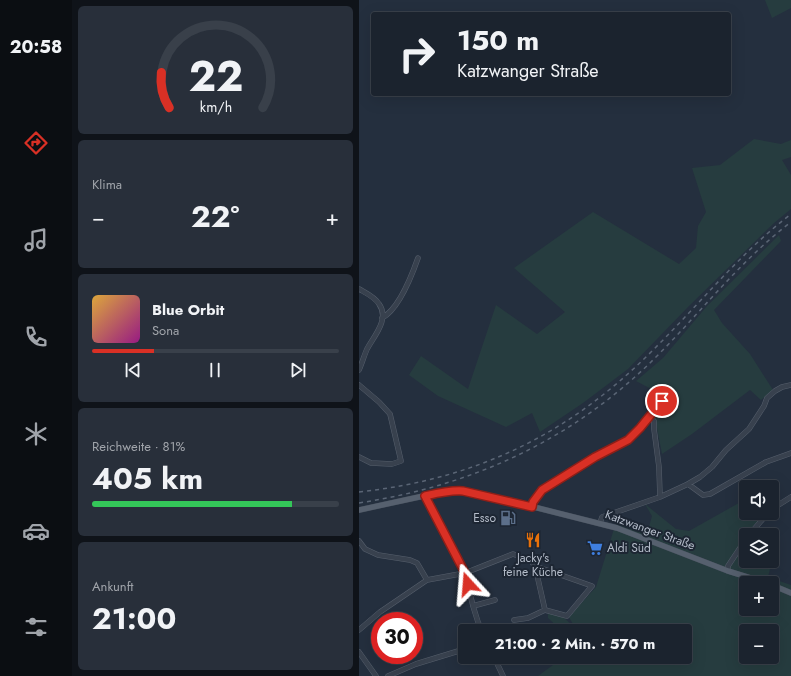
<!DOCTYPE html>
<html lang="de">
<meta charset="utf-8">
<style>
body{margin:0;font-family:Jost,sans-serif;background:#282f3a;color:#f1f3f6;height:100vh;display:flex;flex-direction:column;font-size:15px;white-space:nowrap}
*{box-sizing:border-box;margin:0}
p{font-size:13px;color:#a0a4aa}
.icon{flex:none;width:22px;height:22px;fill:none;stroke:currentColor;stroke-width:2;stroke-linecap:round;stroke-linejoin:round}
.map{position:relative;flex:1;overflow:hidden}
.panel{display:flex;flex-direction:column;gap:6px;padding:6px;background:#0f1319;width:287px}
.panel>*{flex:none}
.top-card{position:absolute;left:12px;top:12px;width:360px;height:84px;border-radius:4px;box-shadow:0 4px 16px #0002,0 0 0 1px #39404a;background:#1b232e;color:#f1f3f6;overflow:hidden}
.controls{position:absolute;left:380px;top:480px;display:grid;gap:8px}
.controls a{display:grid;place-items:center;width:40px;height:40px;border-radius:4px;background:#1b232e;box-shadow:0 4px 16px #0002,0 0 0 1px #39404a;font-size:20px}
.speed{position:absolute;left:12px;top:612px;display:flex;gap:8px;font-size:20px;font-weight:700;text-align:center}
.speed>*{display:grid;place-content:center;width:52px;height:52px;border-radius:50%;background:#1b232e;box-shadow:0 4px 16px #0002,0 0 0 1px #39404a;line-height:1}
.speed .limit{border:6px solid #d22;background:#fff;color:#111}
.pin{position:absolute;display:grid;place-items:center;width:34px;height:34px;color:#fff;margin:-17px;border:2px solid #fff;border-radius:50%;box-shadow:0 1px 4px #0007}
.me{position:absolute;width:44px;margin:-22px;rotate:341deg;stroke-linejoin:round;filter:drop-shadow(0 0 3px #0008)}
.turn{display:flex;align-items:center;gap:14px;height:84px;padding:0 20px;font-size:18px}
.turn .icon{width:52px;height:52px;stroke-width:2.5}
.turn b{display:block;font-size:28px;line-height:34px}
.big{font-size:30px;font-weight:700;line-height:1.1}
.panel .tile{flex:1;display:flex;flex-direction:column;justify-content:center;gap:6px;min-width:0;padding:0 14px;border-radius:6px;background:#282f3a}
.panel .dial{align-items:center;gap:0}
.dial svg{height:104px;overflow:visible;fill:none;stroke:#39404a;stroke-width:7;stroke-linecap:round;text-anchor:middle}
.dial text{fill:#f1f3f6;stroke:none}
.song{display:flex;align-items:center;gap:12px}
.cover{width:48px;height:48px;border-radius:6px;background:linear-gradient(135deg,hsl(40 70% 55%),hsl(310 70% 35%))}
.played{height:4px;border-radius:2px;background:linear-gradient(90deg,#d93025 25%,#39404a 25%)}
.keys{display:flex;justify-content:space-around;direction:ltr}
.heat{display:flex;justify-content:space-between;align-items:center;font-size:22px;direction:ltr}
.charge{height:6px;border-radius:3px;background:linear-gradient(90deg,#34c759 81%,#39404a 0)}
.trip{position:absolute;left:99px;top:624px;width:234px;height:40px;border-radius:4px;background:#1b232e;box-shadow:0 4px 16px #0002,0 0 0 1px #39404a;font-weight:700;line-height:40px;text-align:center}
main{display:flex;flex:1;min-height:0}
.menu{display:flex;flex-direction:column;width:72px;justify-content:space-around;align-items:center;background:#0b0e12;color:#a0a4aa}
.menu .icon{width:28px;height:28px}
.menu .current{color:#d93025}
.menu b{font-size:18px;color:#f1f3f6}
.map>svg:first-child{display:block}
.green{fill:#263c3f;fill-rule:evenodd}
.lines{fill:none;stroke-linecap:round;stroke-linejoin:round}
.minor-casing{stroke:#565f6c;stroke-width:5.5}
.major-casing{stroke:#414a57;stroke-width:6}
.minor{stroke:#38414e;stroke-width:4.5}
.major{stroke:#56606e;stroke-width:5.5}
.rail{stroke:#5a6575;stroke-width:1.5;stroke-dasharray:4 4;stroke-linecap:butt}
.route-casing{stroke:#8d1f18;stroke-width:10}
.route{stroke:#d93025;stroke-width:7}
.labels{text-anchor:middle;stroke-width:4;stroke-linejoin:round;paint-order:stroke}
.poi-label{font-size:12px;fill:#b4bcc9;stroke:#1d2633;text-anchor:end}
.street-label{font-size:12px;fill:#b4bcc9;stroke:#1d2633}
</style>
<main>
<nav class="menu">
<b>20:58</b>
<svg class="icon current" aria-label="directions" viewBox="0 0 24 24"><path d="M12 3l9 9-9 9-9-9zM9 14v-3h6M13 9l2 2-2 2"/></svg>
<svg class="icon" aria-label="music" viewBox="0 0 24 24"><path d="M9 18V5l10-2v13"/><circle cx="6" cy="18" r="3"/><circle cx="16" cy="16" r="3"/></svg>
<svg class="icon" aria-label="phone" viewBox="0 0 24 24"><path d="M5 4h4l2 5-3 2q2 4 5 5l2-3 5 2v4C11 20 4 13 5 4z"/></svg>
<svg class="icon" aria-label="climate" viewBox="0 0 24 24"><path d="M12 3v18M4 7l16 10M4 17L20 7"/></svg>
<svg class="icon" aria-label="car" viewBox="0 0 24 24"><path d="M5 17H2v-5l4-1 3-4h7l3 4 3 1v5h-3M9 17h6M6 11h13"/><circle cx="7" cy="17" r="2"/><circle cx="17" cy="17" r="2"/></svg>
<svg class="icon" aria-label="filters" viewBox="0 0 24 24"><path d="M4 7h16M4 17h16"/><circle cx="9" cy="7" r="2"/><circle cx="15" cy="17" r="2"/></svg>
</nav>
<section class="panel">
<div class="tile dial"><svg viewBox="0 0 100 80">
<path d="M14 69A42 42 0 1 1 86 69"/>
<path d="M14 69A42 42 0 0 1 8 42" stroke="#d93025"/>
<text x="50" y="56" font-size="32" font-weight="700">22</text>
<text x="50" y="72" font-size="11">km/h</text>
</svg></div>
<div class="tile"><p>Klima</p>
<div class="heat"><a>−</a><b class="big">22°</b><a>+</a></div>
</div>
<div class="tile">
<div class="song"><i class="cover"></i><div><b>Blue Orbit</b><p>Sona</p></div></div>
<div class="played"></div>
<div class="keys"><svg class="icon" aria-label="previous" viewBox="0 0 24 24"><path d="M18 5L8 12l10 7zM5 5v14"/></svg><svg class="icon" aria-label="pause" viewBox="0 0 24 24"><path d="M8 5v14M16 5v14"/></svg><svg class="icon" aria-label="next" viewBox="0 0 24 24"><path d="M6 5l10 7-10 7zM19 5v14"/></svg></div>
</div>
<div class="tile"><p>Reichweite · 81%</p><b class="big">405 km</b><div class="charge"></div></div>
<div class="tile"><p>Ankunft</p><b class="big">21:00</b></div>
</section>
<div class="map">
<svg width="432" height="676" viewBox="0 0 432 676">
<rect width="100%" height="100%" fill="#242f3e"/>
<path class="green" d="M406 0H432V8L413 18Z
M395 139 422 144 432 140V157L423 160 432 175V209L415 223 329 307 269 369 224 403 181 432 173 413 147 427 79 396 50 375 62 356 109 389 137 305 178 334 206 312 155 268 234 212 320 264 337 248 339 226 347 212 333 168 361 165Z
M420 235 422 241 355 310 363 323 391 354 414 390 402 400 391 390 333 434 303 454 296 418 305 398 294 390 277 381 304 358 348 306Z
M387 499V513H407L393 527 396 535H387V561H413V556L414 557 409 577 432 585V676H179L194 665 187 657H326V631H212L216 628 210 617 237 587 258 519 289 531 293 516 286 504 317 529 330 531ZM387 583H413V609H387ZM387 631H413V657H387Z
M189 612 204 617 213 625 208 631H203L189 618Z"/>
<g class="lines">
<defs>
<path id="minor" d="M0 289C7 293 16 297 20 304 31 319 15 336 8 349 5 356 3 363 0 370
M23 318C40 309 53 275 59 258
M0 385 20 402 31 414 42 461 33 464 12 463 0 457
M290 416 295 421V429L300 467 301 497
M329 484 344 495 351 494 407 462 432 453
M67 496 106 573 114 606 119 622 123 631
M173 507 174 502 183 490 236 457 269 440 281 428 303 401
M413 509 432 497
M241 523 243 517 301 497 329 484 341 477 353 467 367 450 390 429 405 406 408 398 416 391 423 387 432 385
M390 535 409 513
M0 541 6 549 19 555 51 560 58 563 68 580
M369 571V566L387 539
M114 606 136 600
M155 620 169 618 186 610
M0 630 21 612 68 580 106 573 154 554 172 561 176 566 233 586 208 616 186 610 176 566
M0 652 17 676
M135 657 144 676
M29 676 57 664 106 649"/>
<path id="major" d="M0 510 83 492 104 491 159 503 258 528 369 571 408 583
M413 585 432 593"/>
</defs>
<use href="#minor" class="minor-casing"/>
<use href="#major" class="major-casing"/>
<use href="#minor" class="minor"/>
<use href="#major" class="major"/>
<path class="rail" d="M0 492C117 479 209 435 292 352 339 306 380 254 432 214
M0 503C115 485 214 440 297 357 342 312 381 261 432 222"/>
</g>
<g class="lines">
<defs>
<path id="route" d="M109 584 106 573 66 496C79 493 91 490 104 491L173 507 174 502 183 490 236 457 269 440 281 428 303 401"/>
</defs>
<use href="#route" class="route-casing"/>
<use href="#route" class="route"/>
</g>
<defs>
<symbol id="fuel-bare" viewBox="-9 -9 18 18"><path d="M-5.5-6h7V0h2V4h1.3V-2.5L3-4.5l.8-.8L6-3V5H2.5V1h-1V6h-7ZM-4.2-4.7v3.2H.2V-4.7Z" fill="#5c6f8a" stroke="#1d2633" stroke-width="2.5" paint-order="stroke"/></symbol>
<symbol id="restaurant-bare" viewBox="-9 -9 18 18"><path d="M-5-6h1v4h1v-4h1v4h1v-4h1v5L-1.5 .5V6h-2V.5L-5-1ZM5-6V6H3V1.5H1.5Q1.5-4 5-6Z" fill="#e8710a" stroke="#1d2633" stroke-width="2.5" paint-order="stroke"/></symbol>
<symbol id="supermarket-bare" viewBox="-9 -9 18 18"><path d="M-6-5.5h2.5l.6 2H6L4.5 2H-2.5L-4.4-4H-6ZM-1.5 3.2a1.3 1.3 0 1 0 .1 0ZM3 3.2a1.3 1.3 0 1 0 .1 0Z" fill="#3f7fe0" stroke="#1d2633" stroke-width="2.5" paint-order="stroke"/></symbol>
</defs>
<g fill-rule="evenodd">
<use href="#fuel-bare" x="138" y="507" width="22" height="22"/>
<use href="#restaurant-bare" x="163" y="529" width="22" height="22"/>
<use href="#supermarket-bare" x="225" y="537" width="22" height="22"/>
</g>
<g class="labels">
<g class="poi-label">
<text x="137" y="522">Esso</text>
<text x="248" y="552" text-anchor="start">Aldi Süd</text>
<text x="174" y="562" text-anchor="middle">Jacky's<tspan x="174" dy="14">feine Küche</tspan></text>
</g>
<g class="street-label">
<text transform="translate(291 530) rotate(20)" y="4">Katzwanger Straße</text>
</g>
</g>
</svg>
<div class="controls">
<a><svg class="icon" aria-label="sound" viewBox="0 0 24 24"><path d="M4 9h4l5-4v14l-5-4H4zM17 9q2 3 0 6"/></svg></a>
<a><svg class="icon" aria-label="layers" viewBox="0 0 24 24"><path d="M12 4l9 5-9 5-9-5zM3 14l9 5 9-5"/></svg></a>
<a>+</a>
<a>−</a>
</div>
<div class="speed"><div class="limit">30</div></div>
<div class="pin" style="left:303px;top:401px;background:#d93025"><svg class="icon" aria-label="arrive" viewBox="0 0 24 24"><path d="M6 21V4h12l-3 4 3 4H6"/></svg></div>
<svg class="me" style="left:109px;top:584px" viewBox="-20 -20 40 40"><path d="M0-17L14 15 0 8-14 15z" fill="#d93025" stroke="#fff" stroke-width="4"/></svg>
<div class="trip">21:00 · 2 Min. · 570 m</div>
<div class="top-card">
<div class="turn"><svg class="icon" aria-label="right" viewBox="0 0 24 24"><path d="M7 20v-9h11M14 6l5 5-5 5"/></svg><div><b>150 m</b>Katzwanger Straße</div></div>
</div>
</div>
</main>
